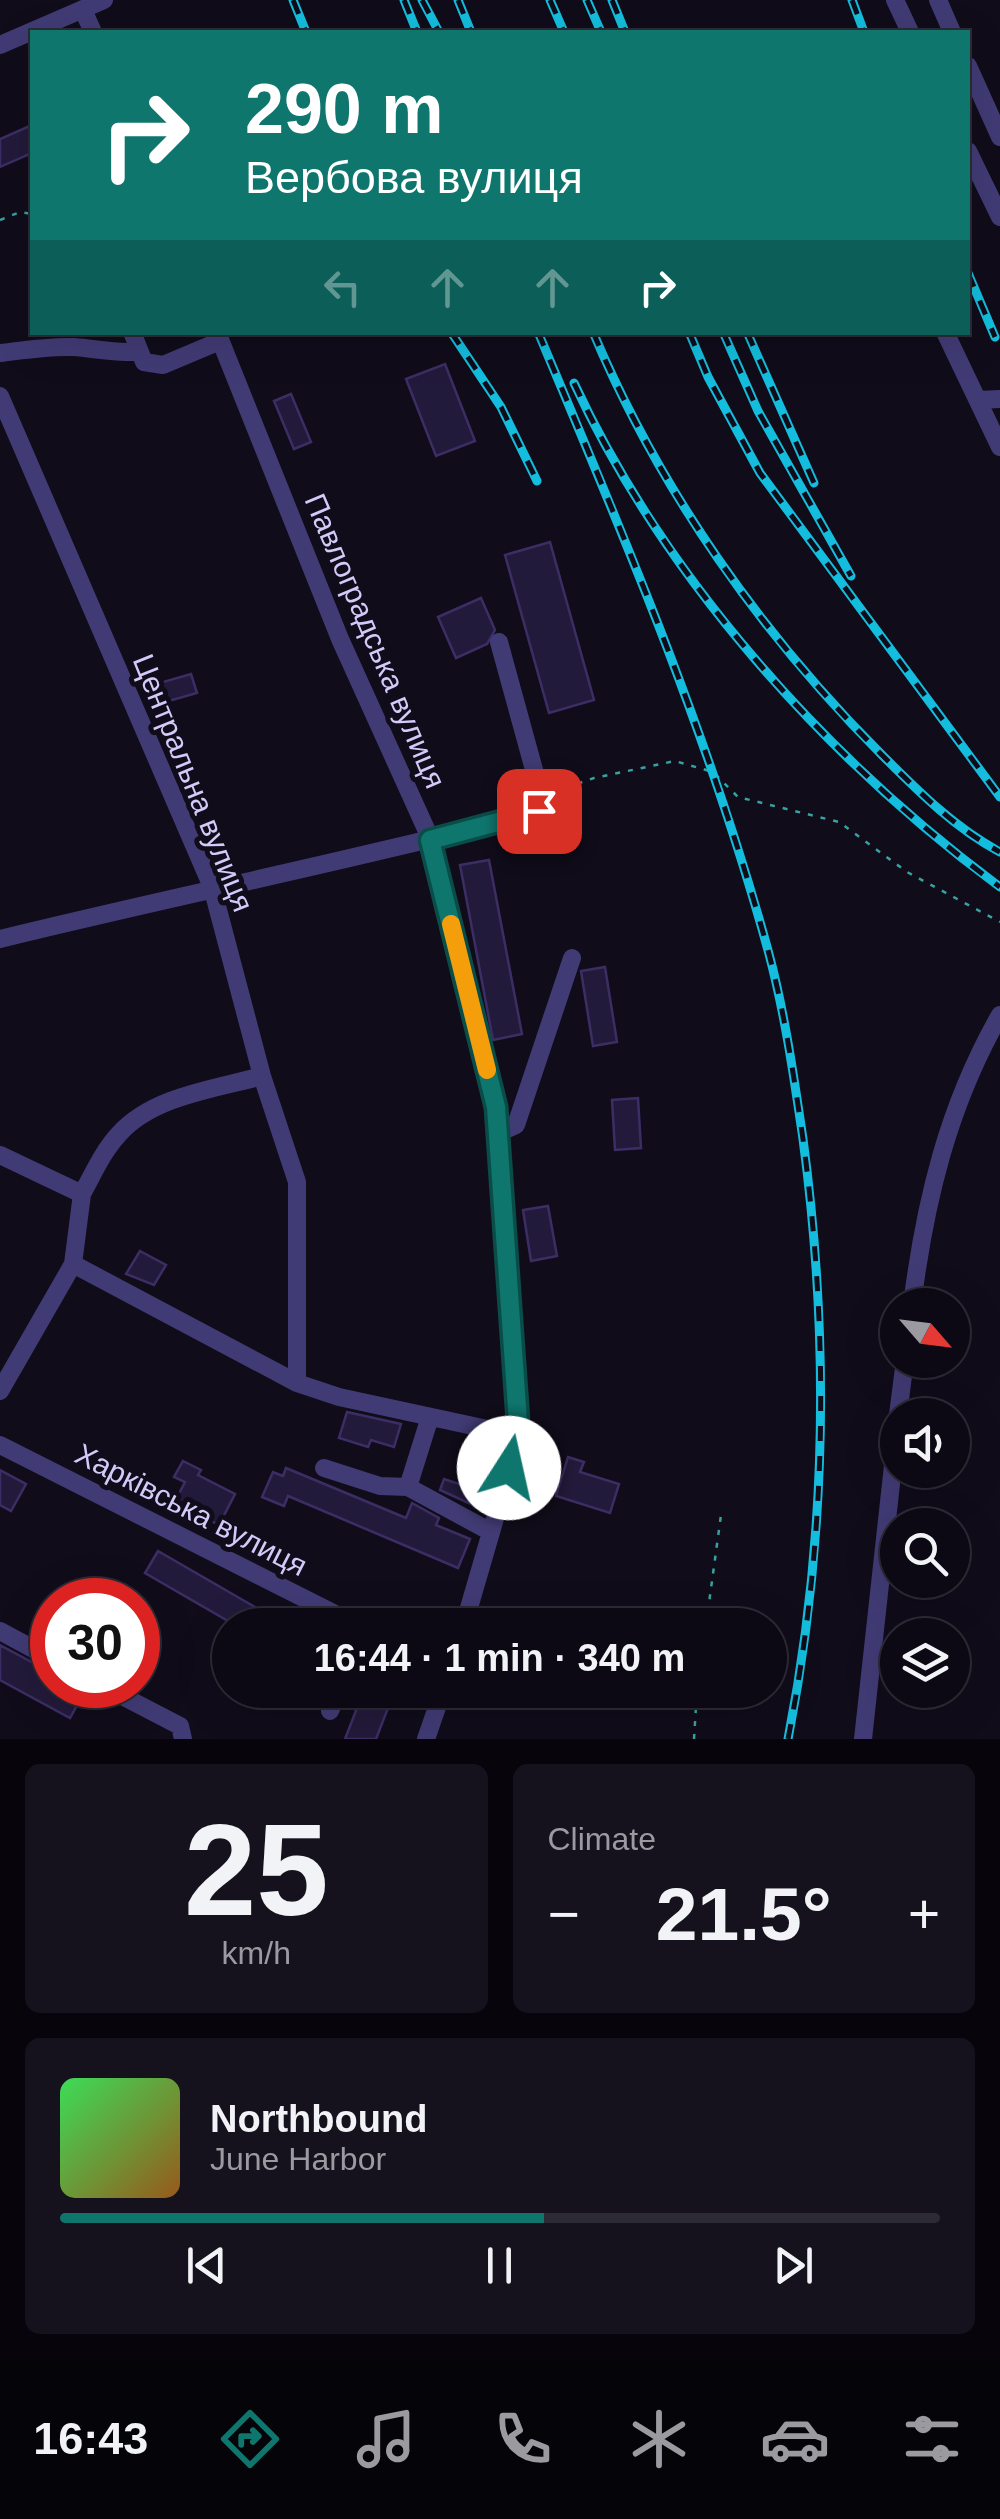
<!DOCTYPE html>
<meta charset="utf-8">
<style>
body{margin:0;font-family:Arial,sans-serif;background:#15121d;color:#f1f3f6;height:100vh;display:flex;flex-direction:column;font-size:38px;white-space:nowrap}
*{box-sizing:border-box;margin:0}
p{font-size:32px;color:#9a9aa0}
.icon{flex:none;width:55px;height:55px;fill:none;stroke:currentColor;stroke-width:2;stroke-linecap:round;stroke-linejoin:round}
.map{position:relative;height:1739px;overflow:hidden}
.side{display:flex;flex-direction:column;gap:25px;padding:25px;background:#07050b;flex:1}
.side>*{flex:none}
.guide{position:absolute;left:30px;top:30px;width:940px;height:305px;border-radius:0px;box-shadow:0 10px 40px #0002,0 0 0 2px #2c2a34;background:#0f766e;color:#fff;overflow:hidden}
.needle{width:65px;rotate:118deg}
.fabs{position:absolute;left:880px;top:1288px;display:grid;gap:20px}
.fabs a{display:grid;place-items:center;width:90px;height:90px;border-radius:50%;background:#0c0914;box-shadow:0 10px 40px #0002,0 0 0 2px #2c2a34;font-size:50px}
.speed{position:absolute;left:30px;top:1578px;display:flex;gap:20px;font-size:50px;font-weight:700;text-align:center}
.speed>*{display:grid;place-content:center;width:130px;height:130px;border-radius:50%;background:#0c0914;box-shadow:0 10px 40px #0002,0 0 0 2px #2c2a34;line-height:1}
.speed .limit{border:15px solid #d22;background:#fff;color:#111}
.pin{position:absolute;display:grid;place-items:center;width:85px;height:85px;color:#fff;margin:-42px;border-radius:20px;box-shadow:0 5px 15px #0006}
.me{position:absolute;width:110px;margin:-55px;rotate:10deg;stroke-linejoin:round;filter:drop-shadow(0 0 8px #0008)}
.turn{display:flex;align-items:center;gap:35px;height:210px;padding:0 50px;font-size:45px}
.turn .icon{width:130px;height:130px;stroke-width:2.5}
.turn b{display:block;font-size:70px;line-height:85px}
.lanes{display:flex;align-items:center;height:95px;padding:0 50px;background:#0003;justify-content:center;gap:50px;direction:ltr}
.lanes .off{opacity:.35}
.big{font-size:75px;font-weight:700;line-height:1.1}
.side .widget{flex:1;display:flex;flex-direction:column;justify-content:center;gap:15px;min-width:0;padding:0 35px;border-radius:15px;background:#15121d}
.side .dial{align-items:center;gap:0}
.dial b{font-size:130px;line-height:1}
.song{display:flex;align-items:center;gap:30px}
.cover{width:120px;height:120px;border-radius:15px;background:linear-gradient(135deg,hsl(130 70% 55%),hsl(30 70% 35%))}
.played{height:10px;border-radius:5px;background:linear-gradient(90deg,#0f766e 55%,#2c2a34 55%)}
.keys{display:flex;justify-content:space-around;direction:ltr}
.heat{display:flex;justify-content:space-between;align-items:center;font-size:55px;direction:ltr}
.side .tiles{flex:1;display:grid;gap:25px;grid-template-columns:1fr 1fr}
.widget:last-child{grid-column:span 2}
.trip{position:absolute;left:212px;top:1608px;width:575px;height:100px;border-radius:50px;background:#0c0914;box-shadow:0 10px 40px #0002,0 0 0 2px #2c2a34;font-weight:700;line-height:100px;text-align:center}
.dock{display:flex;height:160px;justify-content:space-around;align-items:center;background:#050408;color:#9a9aa0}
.dock .icon{width:70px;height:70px}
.dock .on{color:#0f766e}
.dock b{font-size:45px;color:#f1f3f6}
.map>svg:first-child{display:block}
.building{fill:#221a3a;stroke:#3c2e64;stroke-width:2.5}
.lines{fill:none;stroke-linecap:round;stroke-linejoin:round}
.path{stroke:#37a2a2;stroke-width:2.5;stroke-dasharray:5 8;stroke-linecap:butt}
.minor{stroke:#413b75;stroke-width:18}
.rail-casing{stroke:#14bddd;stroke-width:9}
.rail{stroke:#100c1a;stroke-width:5;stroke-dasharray:15;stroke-linecap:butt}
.route-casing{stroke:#0a4d48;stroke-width:25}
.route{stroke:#0f766e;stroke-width:18}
.slow{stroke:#f59e0b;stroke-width:18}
.labels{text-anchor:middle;stroke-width:10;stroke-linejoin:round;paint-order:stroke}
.street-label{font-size:30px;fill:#d3cafa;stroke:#100c1a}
</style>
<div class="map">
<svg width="1000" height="1739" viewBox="0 0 1000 1739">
<rect width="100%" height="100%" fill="#100c1a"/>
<path class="building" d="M32 125V153L0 167V139Z
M445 364 475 441 436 456 406 379Z
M291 394 311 442 294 449 274 401Z
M550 542 594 700 549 713 505 555Z
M481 598 495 630 487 644 456 658 438 617Z
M191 674 197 693 162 703 156 684Z
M489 860 522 1034 493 1040 460 865Z
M605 967 617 1042 593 1046 581 971Z
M638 1098 641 1148 615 1150 612 1100Z
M548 1206 557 1256 531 1261 523 1210Z
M140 1251 166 1265 154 1285 126 1274Z
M347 1412 401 1424 394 1447 371 1440 368 1447 339 1438Z
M473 1453 491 1460 475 1506 440 1490 444 1479 462 1485Z
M568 1457 584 1462 580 1472 619 1484 610 1513 556 1496Z
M183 1461 201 1470 198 1475 235 1494 219 1525 203 1517 200 1522 172 1507 185 1482 174 1477Z
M286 1468 406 1518 412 1503 439 1518 436 1525 470 1539 458 1568 288 1496 284 1506 262 1497 273 1472 283 1476Z
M0 1470 26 1484 11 1511 0 1505Z
M158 1551 286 1625H235L145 1573Z
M0 1645 52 1673V1685H75L85 1691 70 1718 0 1680Z
M364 1690H395L376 1739H345Z"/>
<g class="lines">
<path class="path" d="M0 220 20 212 32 214
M553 792 594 778 675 761 713 772 738 797 839 822 907 872 1000 922
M706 1625 721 1515
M694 1739 697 1690"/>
<path class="minor" d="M895 0 910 32
M938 0 952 32
M83 10 93 32
M0 45 104 0
M968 66 1000 137
M968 151 1000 217
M132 332 144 362 163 365 220 341
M217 332 340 639 431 840 496 1107 519 1436 464 1625
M945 332 1000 447
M0 353C25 350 49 346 74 347 97 349 116 353 140 352
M0 396 212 887 262 1076 297 1182V1383
M978 400 1000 399
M0 939C179 895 361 859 539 811L536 777 499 642
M498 1133 516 1125 572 958
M0 1155 82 1194C93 1174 103 1151 119 1134 153 1096 215 1089 262 1076
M73 1264 297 1383 339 1397 519 1436
M912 1305C925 1201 948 1106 1000 1015
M0 1391 73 1264 82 1194
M898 1415 905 1360
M0 1445 357 1625
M324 1468 380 1486 408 1487 491 1532
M408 1487 430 1417
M0 1631 52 1659
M101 1685 180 1726 183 1739
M330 1711 339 1690
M426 1739 443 1690
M863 1739 898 1420"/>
<defs>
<path id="rail" d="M293 0 306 32
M404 0 417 32
M422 0 439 32
M458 0 471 32
M550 0 564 32
M587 0 601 32
M612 0 625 32
M852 0 864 32
M968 273 995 337
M451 332 501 407 537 481
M538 332C624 536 711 741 769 954 785 1014 794 1078 803 1139 830 1341 827 1539 788 1739
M593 332C660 491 762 635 883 756 919 792 955 828 1000 852
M689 332 708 377 760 473 1000 797
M723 332 758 411 851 576
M747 332 814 483
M574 383C665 579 827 759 1000 887"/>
</defs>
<use href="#rail" class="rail-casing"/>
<use href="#rail" class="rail"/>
</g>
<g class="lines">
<defs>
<path id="route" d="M509 1468 519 1436 496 1107 430 840 539 811"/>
</defs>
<use href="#route" class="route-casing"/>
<use href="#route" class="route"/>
<path class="slow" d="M451 924 487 1070"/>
</g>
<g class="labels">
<g class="street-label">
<text transform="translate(375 641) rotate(67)" y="10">Павлоградська вулиця</text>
<text transform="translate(193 783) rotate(68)" y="10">Центральна вулиця</text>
<text transform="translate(191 1510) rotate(27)" y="10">Харківська вулиця</text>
</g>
</g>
</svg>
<div class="fabs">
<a><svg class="needle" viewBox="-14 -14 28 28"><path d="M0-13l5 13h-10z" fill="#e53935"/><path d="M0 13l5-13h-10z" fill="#9a9aa0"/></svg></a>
<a><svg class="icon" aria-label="sound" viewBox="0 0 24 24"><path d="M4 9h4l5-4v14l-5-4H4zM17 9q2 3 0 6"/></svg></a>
<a><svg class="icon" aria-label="search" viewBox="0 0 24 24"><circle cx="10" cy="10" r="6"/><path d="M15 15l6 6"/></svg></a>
<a><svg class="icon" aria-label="layers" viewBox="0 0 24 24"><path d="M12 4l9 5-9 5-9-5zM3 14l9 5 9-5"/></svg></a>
</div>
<div class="speed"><div class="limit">30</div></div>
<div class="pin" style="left:539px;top:811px;background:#d93025"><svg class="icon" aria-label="arrive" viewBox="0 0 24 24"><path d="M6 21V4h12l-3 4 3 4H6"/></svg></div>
<svg class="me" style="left:509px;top:1468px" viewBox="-20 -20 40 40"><circle r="19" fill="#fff"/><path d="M0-13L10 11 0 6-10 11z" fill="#0f766e"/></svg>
<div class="trip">16:44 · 1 min · 340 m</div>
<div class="guide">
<div class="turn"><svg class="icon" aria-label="right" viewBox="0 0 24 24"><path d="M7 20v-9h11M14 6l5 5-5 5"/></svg><div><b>290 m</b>Вербова вулиця</div></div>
<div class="lanes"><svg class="icon off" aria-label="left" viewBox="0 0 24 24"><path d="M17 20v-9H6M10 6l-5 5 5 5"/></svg><svg class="icon off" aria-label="ahead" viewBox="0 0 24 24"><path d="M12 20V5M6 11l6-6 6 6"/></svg><svg class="icon off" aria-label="ahead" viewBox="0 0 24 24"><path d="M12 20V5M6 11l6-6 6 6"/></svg><svg class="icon" aria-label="right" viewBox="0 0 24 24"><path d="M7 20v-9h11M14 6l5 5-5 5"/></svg></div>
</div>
</div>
<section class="side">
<div class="tiles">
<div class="widget dial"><b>25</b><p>km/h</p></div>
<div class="widget"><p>Climate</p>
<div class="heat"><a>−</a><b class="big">21.5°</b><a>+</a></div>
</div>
<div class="widget">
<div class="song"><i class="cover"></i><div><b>Northbound</b><p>June Harbor</p></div></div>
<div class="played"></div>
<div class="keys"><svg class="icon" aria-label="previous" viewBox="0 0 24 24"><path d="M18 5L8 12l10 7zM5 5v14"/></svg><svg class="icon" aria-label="pause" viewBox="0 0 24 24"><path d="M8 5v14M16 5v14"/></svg><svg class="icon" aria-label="next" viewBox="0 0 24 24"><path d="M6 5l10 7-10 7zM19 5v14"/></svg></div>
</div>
</div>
</section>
<nav class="dock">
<b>16:43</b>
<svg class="icon on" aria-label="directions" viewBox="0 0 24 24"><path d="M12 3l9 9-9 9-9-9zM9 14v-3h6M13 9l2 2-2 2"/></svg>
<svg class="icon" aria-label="music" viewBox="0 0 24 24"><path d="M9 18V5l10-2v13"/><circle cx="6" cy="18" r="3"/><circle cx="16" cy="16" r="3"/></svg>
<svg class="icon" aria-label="phone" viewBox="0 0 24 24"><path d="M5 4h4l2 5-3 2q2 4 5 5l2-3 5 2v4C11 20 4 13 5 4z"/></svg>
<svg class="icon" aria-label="climate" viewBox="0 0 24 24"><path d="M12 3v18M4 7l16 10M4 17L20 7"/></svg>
<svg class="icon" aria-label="car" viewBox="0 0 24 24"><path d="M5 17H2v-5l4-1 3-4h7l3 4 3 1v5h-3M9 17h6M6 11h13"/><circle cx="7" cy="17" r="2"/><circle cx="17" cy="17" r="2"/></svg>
<svg class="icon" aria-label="filters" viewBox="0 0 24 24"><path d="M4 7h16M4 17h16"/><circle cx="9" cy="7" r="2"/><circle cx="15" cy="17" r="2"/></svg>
</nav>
